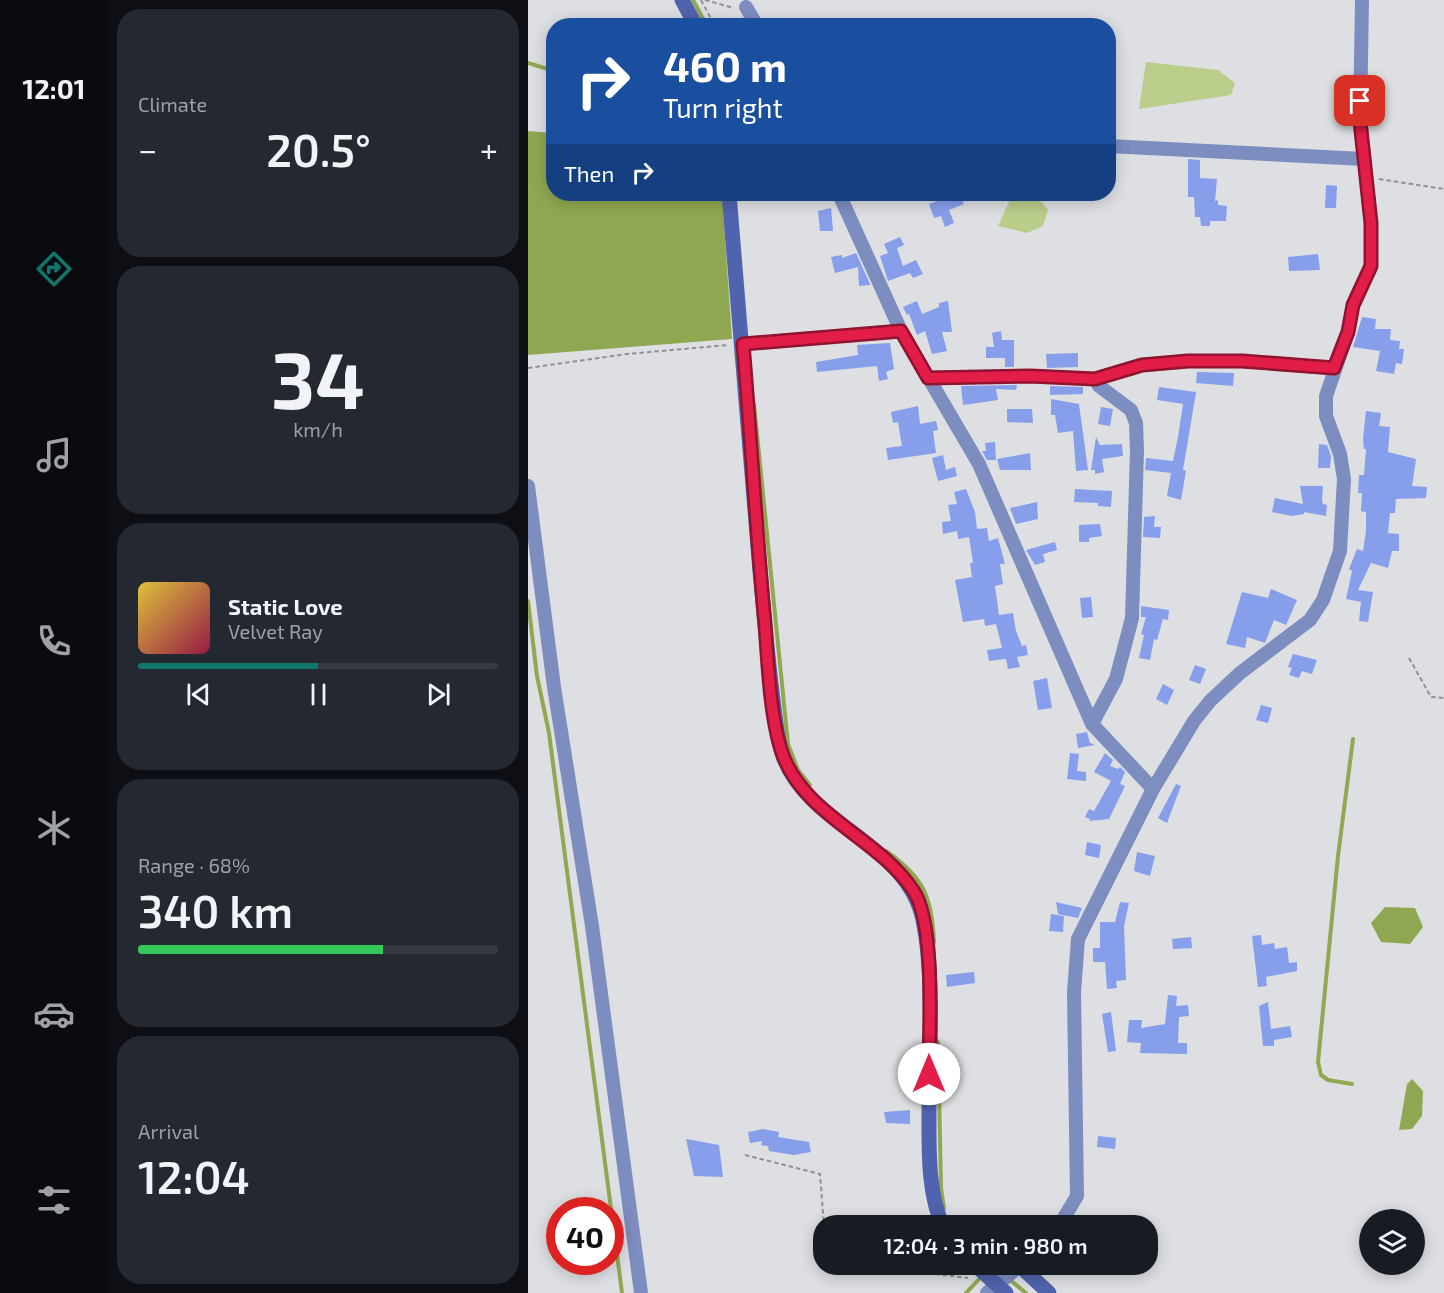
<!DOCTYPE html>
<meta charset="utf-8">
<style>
body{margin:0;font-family:"Exo 2",sans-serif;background:#242831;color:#f1f3f6;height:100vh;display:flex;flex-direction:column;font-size:22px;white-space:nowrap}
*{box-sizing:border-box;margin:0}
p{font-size:20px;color:#9ea1a6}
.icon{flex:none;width:33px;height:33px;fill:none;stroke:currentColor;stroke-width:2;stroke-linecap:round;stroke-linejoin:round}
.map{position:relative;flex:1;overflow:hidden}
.drawer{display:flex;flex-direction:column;gap:9px;padding:9px;background:#0d0f14;width:420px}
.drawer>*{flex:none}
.top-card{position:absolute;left:18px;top:18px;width:570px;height:183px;border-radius:24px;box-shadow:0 3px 15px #0003;background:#1a4fa0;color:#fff;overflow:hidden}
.controls{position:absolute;left:831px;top:1209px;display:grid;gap:12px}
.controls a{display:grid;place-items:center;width:66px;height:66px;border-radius:50%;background:#171b24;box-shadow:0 3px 15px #0003;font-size:30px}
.speed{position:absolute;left:18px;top:1197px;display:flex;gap:12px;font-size:30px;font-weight:700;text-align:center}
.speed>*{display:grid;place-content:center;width:78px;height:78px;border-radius:50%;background:#171b24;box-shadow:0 3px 15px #0003;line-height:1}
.speed .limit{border:9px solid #d22;background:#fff;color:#111}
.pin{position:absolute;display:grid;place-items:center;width:51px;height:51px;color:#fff;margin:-26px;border-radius:12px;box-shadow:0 3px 9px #0006}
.me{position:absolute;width:66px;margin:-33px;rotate:0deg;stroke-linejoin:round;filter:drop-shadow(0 0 4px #0008)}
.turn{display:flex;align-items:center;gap:21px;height:126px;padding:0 18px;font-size:27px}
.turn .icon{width:78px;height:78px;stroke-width:2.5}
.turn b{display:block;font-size:42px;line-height:51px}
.then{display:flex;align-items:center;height:57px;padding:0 18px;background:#0003;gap:12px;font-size:22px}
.big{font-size:45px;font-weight:600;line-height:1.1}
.drawer .card{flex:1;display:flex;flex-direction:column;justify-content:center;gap:9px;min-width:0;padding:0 21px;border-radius:24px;background:#242831}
.drawer .dial{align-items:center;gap:0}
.dial b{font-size:78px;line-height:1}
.song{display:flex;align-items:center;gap:18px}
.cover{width:72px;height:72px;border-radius:9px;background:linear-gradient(135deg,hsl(50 70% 55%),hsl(340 70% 35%))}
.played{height:6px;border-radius:3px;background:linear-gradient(90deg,#0f766e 50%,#363941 50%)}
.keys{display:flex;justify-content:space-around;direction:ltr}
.heat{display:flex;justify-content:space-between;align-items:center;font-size:33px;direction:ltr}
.charge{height:9px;border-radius:4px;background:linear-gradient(90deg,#34c759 68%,#363941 0)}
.trip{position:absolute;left:285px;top:1215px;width:345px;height:60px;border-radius:24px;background:#171b24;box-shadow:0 3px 15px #0003;font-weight:600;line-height:60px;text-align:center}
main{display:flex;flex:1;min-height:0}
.tabs{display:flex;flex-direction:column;width:108px;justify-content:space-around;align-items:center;background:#090b0e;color:#9ea1a6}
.tabs .icon{width:42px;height:42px}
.tabs .on{color:#0f766e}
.tabs b{font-size:27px;color:#f1f3f6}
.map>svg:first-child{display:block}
.green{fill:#bacd8b}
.forest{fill:#90a751}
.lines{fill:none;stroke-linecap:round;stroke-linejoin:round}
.stream{stroke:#91a852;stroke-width:4}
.building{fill:#879eeb}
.path{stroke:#909193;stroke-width:2;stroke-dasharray:4.5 3;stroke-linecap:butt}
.street{stroke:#7d8dc0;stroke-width:14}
.secondary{stroke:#5063ae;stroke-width:15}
.route-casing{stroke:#92132f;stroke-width:15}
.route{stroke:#e11d48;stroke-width:10}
</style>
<main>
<nav class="tabs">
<b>12:01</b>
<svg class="icon on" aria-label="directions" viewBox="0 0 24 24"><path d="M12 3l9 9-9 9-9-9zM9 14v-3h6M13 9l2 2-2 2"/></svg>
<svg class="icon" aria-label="music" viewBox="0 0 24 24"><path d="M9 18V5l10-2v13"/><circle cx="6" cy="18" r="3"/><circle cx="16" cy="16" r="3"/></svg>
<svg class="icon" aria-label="phone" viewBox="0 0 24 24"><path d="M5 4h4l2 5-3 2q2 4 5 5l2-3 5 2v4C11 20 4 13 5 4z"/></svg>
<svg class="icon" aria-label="climate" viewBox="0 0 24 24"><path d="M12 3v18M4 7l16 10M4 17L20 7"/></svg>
<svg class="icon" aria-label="car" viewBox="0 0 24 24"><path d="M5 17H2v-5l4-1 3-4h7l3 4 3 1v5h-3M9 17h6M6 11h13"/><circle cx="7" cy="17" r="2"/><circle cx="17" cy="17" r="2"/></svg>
<svg class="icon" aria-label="filters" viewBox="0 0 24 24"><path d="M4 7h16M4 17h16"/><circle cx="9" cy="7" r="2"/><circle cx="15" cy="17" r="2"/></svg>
</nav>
<section class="drawer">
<div class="card"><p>Climate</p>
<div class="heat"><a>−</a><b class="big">20.5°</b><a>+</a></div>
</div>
<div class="card dial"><b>34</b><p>km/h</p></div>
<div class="card">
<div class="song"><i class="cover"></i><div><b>Static Love</b><p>Velvet Ray</p></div></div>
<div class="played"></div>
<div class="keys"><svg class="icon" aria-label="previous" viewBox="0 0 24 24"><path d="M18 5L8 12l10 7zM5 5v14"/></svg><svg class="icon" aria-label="pause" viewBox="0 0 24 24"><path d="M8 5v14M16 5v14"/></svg><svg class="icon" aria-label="next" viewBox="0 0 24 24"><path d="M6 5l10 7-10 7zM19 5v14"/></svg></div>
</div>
<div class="card"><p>Range · 68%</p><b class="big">340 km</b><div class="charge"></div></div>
<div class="card"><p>Arrival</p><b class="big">12:04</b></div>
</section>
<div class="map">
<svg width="916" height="1293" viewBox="0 0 916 1293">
<rect width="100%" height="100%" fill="#dddfe2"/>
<path class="green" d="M618 62 690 70 707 83 703 95 611 109Z
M475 194H507L520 210 515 226 499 233 470 226 481 202Z"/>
<path class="forest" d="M0 131 25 133 26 194H194L204 339 0 355Z
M857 907 887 908 895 927 882 944 853 942 843 923Z
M884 1079 895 1091 894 1116 884 1129 871 1130 879 1084Z"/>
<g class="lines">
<path class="stream" d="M165 0 179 26
M0 63 26 71
M226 404 260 744 270 770 282 785
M0 601 9 676 21 733 94 1293
M358 851C395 877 404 896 406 942
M410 1042 413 1188 416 1208
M824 1084 800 1080 793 1075 790 1062 810 856 825 739
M460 1264 471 1273
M482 1280 498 1293
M438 1293 453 1277"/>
</g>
<path class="building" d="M660 159 672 160V178L689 179 687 201 690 200V205L699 206 698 221H682V226H673L672 217H667L666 197H660Z
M798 185 809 186 808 208H797Z
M418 194H432L436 204 421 210 426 223 417 227 413 216 406 218 401 204 420 197Z
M303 208 305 231H292L290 211Z
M372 237 376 245 369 248 375 266 388 260 395 274 385 278 382 273 360 281 352 256 360 253 356 244Z
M328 253 342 284V285L331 286 330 267 307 273 303 257 314 255V258Z
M790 254 792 270 761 271 760 257Z
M389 301 394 314 411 307V303L420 301 424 332H414L419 351 404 354 397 331 389 335 381 314 379 315 375 307Z
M834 317 848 319 847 329H863L862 340 872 341 871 349H876L874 364 868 363 866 374 848 371 852 351 825 347Z
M473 331 474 340H486V367H477V358H458V347H466L464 333Z
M362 343 366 369 358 372 360 379 351 381 349 366 289 372 288 362 330 355 329 345Z
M550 353V367L519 368 518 354Z
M669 372 706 373 705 386 668 383Z
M489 385 488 390 468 389 470 400 435 405 433 386Z
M522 386 555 387V394L522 395Z
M631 387 668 392 655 470 658 471 653 500 639 496 643 473 617 470 618 458 645 461 650 437 655 404 629 400Z
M523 399 551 404 560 470 548 471 545 431 530 433 527 415H523Z
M390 406 392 424 408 421 410 430 405 431 408 453 360 460 358 448 374 446 370 422 365 423 363 412Z
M573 407 585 409 582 426 570 424Z
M479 409H504L505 423 479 422Z
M838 411 853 413 851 426 862 427 860 452 888 459 884 486 899 487 898 498 868 499 867 513H862L860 533 871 534V551H864L860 568 843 563 830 590 845 592 840 622 831 621 833 602 818 599 824 571 821 569 829 549 835 551 838 531V512L833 511 834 493H830L831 475H836L838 449H836L835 439Z
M568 437 572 445 594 444 595 456 574 459 576 472 567 474V470H563Z
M467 442 468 460H459L454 451H458L457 443Z
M791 444 799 445 803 456 802 468H790Z
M502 453 503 470H472L469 459Z
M415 455 418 470 427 467 429 476 410 481 404 458Z
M772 486H795L794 500 795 504 799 505 798 516 776 512V514L764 516 744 512 747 498 775 504Z
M438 489 447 512 449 529 459 528 461 541 470 538 477 564H472L475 584 467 586 471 615 485 613 488 631 494 646 498 645 500 655 489 657 492 667 480 669 478 659 461 661 459 650 474 648 468 624 457 626 456 619 435 622 427 580 444 577 442 563H445L441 537 430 539 429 531 415 534 414 522 423 521 420 505 429 504 426 492Z
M547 489 584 491 583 507 570 506V503L546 502Z
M509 502 510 519 488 524 482 508Z
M627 516 626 527H633L632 538 615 537 616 517Z
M572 524 574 536 561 538V542H551V525Z
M527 542 529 550 515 554 517 562 507 565 498 550Z
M743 589 769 600 758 625 746 620 737 643 719 637 717 648 698 644 714 592 740 598Z
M563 597 565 617 554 618 552 598Z
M613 606 641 610 640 620 635 619 629 640 626 639 622 660 611 658 616 635 613 634 618 617H613Z
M765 654 789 660 784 674 774 671 771 678 761 675 764 668 760 667Z
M667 665 678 669 672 684 661 680Z
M519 678 524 708 510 710 505 681Z
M635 684 646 690 639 705 628 699Z
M733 705 744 708 740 723 728 720Z
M559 732 562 743 567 745 550 748 548 734Z
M542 753 551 754 549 771 558 772V781L539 779Z
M577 753 585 760 582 766 590 769 592 767 597 772 592 784 597 786 581 819 561 821 562 819 557 817 561 809 566 811 583 781 566 772Z
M648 784 653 786 639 823 630 818Z
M559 842 573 845 571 858 557 855Z
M609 852 627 856 622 876 606 871Z
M528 902 554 908 550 918 530 914Z
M592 902 601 903 596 926 598 980 588 981 589 988 579 989 577 962H565V948H572V922H587Z
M523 914 536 916 535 932 521 931Z
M733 935 734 945 746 943 747 949 759 947 761 963 769 962V971L738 977 739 986 730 987 724 936Z
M663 937 664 948 645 949 644 939Z
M446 972 447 983 419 987 418 975Z
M640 995 649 996 648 1006 660 1005 661 1016 651 1017 650 1043H659V1054L612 1053 613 1043 599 1042 601 1020H614L613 1028 637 1024Z
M740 1002 743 1029 762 1026 764 1037 746 1040V1046H735L731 1006Z
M583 1012 588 1051 580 1052 574 1014Z
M382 1110V1124L358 1123 356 1112Z
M235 1129 251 1132 250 1137 281 1142 283 1152 266 1155 241 1151 240 1146 233 1145 234 1141 222 1143 220 1132Z
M570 1136 588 1138 587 1149 569 1147Z
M158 1139 191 1145 195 1177 166 1176Z"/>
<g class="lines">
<path class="path" d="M173 0 187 26
M177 0 206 8
M851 179 916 189
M0 368 99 354 200 345
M881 658 903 697 916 698
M217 1155 292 1174 296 1226
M296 1245V1261
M325 1264 440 1278"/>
<path class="street" d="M218 7 229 26
M580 146 836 159
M311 194 373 331 451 464 564 724 625 789 550 939 546 992 549 1196 531 1226
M215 344 373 331
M400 378 502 376 567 379 614 365 660 361H714L806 368
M0 486 26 687 64 926 113 1293
M564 724 588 679 604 618 609 451 608 423 603 410 571 386 567 379
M625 789 666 721 682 701 712 673 782 620 795 600 812 551 816 479 812 454 798 416V396L820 332 825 305 843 266V223L832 121 834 0
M459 1293 494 1264"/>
<path class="secondary" d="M154 0 168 26
M201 194C212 319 221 445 232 571 236 612 239 652 244 692 247 713 248 736 255 756 280 826 380 844 395 920 407 977 401 1057 401 1117 401 1152 400 1194 415 1226
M446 1264 478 1293
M492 1266 521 1293"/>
</g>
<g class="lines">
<defs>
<path id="route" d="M401 1074C401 1031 408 923 385 890 351 839 280 817 256 758 242 723 240 662 237 624 228 531 223 437 215 344L373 331 400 378 502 376 567 379 614 365 660 361H714L806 368 820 332 825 305 843 266V223L832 121V101"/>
</defs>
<use href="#route" class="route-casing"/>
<use href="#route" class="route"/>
</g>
</svg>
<div class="controls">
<a><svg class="icon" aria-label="layers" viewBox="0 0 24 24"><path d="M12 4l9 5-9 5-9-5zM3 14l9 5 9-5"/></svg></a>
</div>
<div class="speed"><div class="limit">40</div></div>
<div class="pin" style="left:832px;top:101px;background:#d93025"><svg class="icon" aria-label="arrive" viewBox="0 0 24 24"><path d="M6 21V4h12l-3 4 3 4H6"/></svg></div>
<svg class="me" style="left:401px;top:1074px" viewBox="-20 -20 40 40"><circle r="19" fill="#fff"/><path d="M0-13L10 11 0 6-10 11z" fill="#e11d48"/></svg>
<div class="trip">12:04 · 3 min · 980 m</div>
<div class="top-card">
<div class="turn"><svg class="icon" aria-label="right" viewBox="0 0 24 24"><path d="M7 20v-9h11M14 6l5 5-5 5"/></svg><div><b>460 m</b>Turn right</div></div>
<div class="then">Then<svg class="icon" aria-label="right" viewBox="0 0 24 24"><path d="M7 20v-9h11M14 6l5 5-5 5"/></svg></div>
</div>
</div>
</main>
